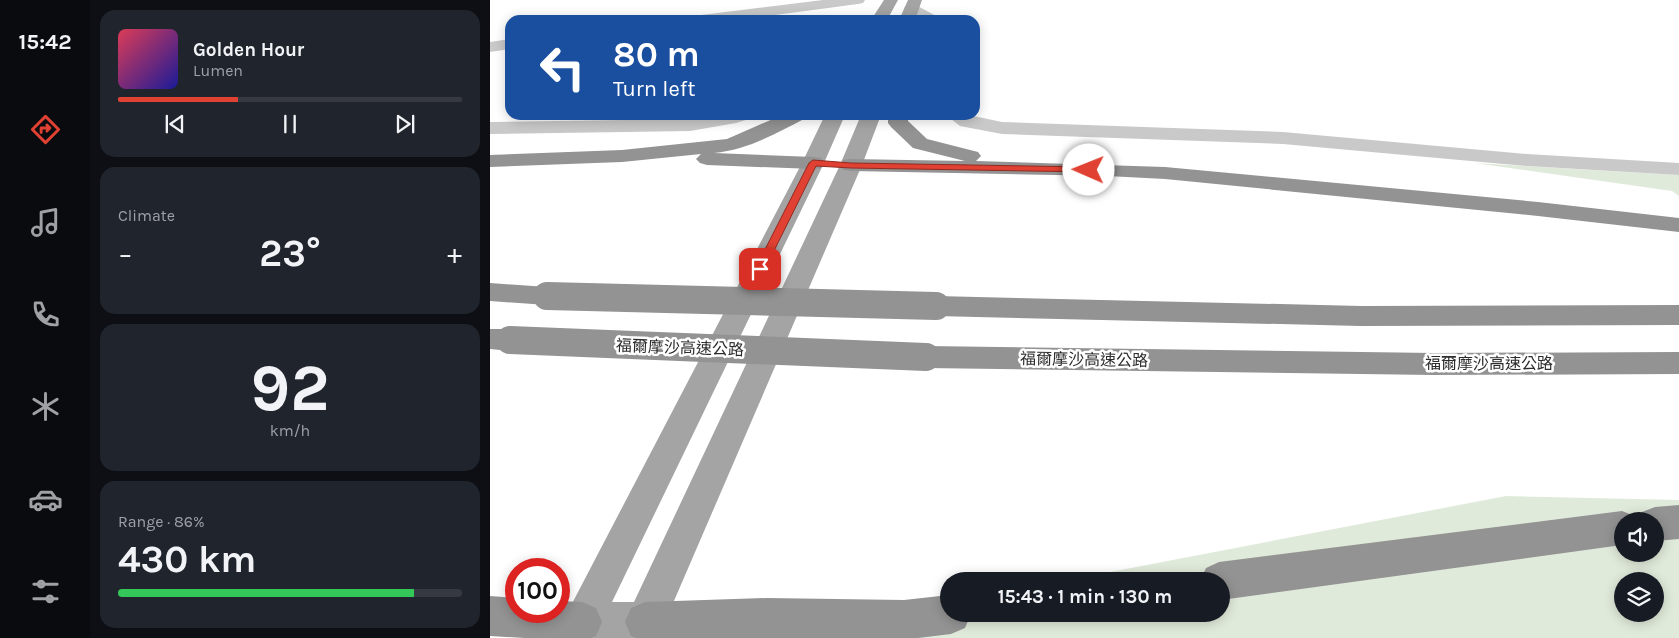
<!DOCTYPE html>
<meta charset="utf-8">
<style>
body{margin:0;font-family:Karla,"Noto Sans TC",sans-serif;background:#20242c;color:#f1f3f6;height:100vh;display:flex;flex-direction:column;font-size:19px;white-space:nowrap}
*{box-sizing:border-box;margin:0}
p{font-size:16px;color:#9ea1a6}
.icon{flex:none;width:28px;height:28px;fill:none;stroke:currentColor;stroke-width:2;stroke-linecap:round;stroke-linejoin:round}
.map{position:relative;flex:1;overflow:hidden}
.side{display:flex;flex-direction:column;gap:10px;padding:10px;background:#0d0f14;width:400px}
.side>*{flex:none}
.hud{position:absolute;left:15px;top:15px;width:475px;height:105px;border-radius:15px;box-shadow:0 2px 12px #0003;background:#1a4fa0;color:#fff;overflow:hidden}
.controls{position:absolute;left:1124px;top:512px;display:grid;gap:10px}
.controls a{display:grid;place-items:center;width:50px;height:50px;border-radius:50%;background:#171b24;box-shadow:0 2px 12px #0003;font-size:25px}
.speed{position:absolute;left:15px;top:558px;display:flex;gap:10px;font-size:25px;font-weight:700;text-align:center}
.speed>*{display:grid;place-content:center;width:65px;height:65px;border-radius:50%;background:#171b24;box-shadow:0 2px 12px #0003;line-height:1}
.speed .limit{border:8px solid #d22;background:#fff;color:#111}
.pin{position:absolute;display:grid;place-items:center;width:42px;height:42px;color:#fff;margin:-21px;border-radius:10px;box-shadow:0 2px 8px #0006}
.me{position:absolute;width:55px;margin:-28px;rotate:271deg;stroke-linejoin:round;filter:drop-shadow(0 0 4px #0008)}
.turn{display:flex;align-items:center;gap:18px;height:105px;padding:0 25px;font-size:22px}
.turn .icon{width:65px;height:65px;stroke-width:2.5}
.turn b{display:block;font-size:35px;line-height:42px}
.big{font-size:38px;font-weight:700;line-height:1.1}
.side .card{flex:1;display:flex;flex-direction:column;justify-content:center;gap:8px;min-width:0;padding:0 18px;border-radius:15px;background:#20242c}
.side .dial{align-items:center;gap:0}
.dial b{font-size:65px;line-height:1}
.song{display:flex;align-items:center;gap:15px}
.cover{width:60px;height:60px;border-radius:8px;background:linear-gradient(135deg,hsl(350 70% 55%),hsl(240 70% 35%))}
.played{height:5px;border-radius:2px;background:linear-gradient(90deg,#e04132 35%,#363941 35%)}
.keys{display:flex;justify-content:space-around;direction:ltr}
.heat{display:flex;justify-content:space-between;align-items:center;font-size:28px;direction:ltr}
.charge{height:8px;border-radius:4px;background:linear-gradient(90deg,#34c759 86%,#363941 0)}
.trip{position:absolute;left:450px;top:572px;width:290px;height:50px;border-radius:25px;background:#171b24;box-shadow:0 2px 12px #0003;font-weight:700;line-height:50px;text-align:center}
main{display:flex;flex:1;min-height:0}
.menu{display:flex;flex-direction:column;width:90px;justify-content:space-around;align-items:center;background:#090b0e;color:#9ea1a6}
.menu .icon{width:35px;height:35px}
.menu .current{color:#e04132}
.menu b{font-size:22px;color:#f1f3f6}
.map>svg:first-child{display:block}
.green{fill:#e0eada;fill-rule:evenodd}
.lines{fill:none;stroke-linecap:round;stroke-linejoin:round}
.minor{fill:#c9c9c9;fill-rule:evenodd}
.major{fill:#a4a4a4;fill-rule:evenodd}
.highway{fill:#939393;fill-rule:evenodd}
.highway-bridge{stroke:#939393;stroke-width:28}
.route{fill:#e04132;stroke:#922a20}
.labels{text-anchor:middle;stroke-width:5;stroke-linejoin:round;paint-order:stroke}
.street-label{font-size:16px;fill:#2c2c2c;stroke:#fff}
</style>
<main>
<nav class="menu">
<b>15:42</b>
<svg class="icon current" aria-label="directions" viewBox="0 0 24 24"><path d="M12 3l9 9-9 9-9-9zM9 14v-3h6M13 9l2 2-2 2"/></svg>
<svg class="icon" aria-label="music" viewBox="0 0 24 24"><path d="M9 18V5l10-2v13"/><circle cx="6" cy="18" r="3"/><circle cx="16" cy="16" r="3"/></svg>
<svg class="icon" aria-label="phone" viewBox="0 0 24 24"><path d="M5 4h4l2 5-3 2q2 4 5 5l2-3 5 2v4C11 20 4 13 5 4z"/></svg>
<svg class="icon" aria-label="climate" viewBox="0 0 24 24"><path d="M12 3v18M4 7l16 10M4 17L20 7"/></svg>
<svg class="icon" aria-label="car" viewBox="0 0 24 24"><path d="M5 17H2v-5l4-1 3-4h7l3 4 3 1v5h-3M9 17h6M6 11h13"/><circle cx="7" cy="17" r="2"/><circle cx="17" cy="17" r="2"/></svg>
<svg class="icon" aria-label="filters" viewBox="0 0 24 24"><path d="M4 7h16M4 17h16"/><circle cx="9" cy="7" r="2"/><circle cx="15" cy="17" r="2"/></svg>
</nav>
<section class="side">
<div class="card">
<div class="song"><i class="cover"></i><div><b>Golden Hour</b><p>Lumen</p></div></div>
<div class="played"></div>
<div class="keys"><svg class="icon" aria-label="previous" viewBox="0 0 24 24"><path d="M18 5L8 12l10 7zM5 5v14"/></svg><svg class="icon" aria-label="pause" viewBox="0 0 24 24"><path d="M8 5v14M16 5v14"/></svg><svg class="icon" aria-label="next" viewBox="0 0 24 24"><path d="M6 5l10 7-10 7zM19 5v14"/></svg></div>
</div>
<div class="card"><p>Climate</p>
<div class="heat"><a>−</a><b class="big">23°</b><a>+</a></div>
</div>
<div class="card dial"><b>92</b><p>km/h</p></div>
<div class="card"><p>Range · 86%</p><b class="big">430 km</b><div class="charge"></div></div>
</section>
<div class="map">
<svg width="1189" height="638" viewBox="0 0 1189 638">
<rect width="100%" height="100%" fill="#fff"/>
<path class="green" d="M984 163 1189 175V196L1182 191Z
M1016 496 1189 500V638H306L459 614H731V581H573ZM1132 521H1165V554H1132ZM1132 581H1165V614H1132Z"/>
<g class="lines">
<path class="minor" d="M333 0H375L373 3 368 4 247 20H203L206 17 211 15Z
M422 3 448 17 451 20H432L414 8 417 5Z
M20 39V49L0 52V42Z
M227 115H262L259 119 246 123 200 131 0 134V122L200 119Z
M456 115H479L512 122 793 132 1037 154 1189 163V175L1037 166 793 144 512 134 470 126Z"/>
<path class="major" d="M394 0H408L397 20H381Z
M418 0H432L425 20H409Z
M335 115H355L334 163 122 602H144L350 165 371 115H391L372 165 168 638H64L312 163Z"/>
<path class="highway" d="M292 115H317L314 119C285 134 257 150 224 153L323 157 331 158 334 163 331 168 323 169 217 165 210 163 206 159 211 154 132 162 0 167V155L132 150 237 139Z
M398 115H418V121L437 139 488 152 491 156 486 161 675 167 1048 202 1189 218V232L1048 216 675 179 617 176 361 171 353 170 350 165 353 160 361 159 475 161 423 148 401 127 398 123Z
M0 283 57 287 66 289 70 296 66 303 57 305 0 301Z
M446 296 871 306 1189 305V325L871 326 446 316 436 313 433 306 436 299Z
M0 329H20L30 333 34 340 30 347 20 351 0 349Z
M436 346 944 353 1189 352V374L944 375 436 368 426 365 421 357 426 349Z
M1189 505V539L1165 541V521H1148L1152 512 1165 507Z
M1132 511 1145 516 1147 521H1132V545L731 600V581H710L716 568 729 562Z
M459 595V614H481L475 628 461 634 428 638H146L141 636 135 622 141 608 155 602 277 598 414 600Z
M0 596 26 598V611H69V601L92 602 106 608 112 622 106 636 101 638H35L0 636Z"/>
<path class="highway-bridge" d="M57 296 446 306
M20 340 436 357"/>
</g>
<path class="route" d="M323 160 361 163 599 167 603 170 599 172 361 168 326 166 275 269 270 272 266 271 265 269 319 163Z"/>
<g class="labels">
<g class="street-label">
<text transform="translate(190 347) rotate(2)" y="6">福爾摩沙高速公路</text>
<text transform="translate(594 359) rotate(1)" y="6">福爾摩沙高速公路</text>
<text x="999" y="369">福爾摩沙高速公路</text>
</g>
</g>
</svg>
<div class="controls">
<a><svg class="icon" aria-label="sound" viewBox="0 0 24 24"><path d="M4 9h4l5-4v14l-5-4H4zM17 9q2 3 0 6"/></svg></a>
<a><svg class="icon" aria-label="layers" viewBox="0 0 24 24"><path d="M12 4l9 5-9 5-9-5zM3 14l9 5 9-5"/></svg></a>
</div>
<div class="speed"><div class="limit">100</div></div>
<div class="pin" style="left:270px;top:269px;background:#d93025"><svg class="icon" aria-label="arrive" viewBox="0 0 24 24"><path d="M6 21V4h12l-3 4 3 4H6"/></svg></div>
<svg class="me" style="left:599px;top:170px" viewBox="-20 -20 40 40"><circle r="19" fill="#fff"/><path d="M0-13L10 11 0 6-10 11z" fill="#e04132"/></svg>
<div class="trip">15:43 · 1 min · 130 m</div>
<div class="hud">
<div class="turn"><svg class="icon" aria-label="left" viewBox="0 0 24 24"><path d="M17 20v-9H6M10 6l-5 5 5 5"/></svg><div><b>80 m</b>Turn left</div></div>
</div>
</div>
</main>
